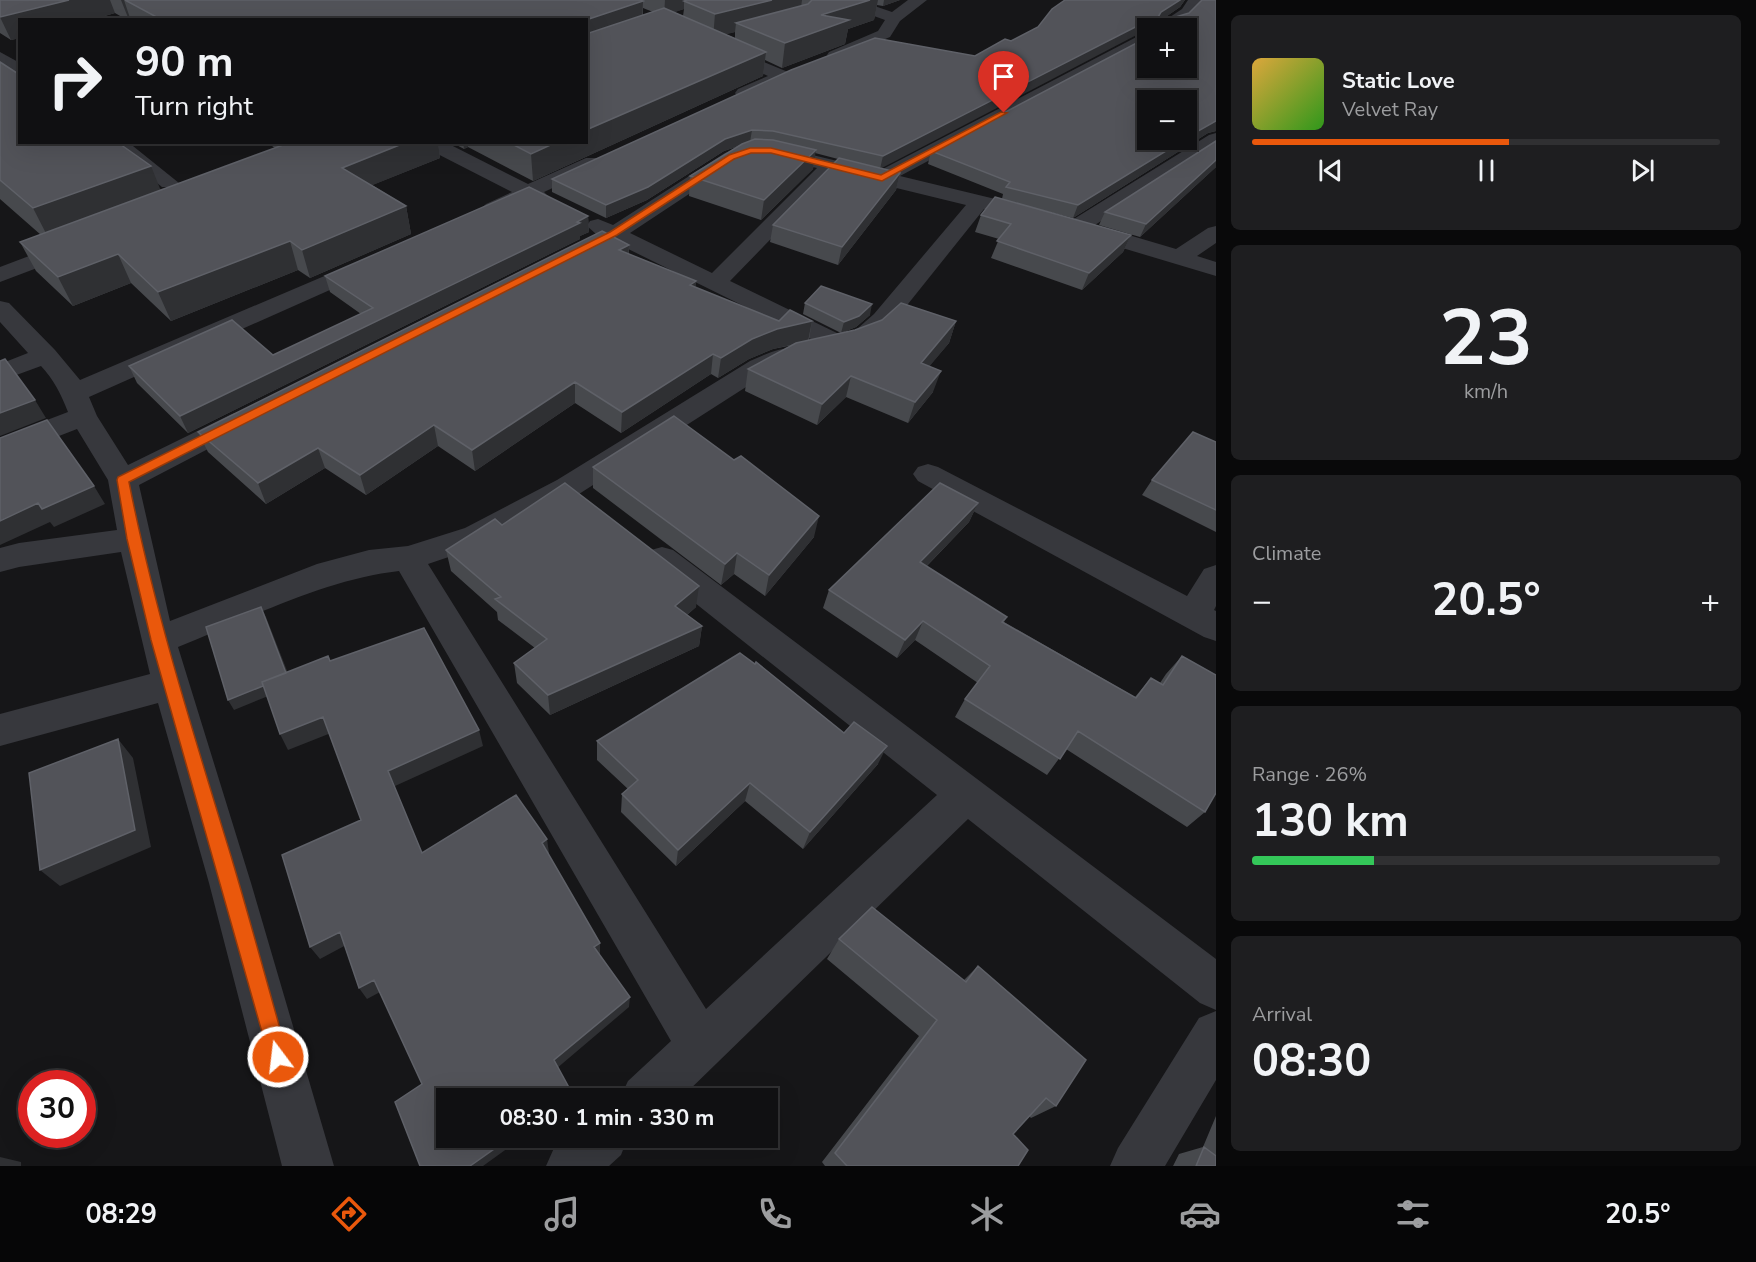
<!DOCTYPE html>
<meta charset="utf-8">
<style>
body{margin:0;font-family:"Nunito Sans",sans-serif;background:#1e1e20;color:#f1f3f6;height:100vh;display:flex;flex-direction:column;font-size:22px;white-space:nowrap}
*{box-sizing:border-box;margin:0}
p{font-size:20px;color:#9c9d9f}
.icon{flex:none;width:33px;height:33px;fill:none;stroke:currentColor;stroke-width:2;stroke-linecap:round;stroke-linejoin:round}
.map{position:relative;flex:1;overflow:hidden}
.panel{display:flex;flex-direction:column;gap:15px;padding:15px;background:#09090a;width:540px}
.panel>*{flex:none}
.guide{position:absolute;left:18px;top:18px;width:570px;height:126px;border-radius:0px;box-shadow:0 6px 24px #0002,0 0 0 2px #303032;background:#101012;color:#f1f3f6;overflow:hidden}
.fabs{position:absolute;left:1137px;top:18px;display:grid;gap:12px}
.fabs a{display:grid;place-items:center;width:60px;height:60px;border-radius:0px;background:#101012;box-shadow:0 6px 24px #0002,0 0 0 2px #303032;font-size:30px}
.speed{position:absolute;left:18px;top:1070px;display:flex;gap:12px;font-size:30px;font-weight:700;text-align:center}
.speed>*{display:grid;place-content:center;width:78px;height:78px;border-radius:50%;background:#101012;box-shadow:0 6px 24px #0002,0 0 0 2px #303032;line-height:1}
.speed .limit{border:9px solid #d22;background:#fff;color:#111}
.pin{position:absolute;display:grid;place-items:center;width:51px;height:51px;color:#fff;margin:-62px -26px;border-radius:50% 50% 50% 0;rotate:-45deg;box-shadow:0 0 6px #0007}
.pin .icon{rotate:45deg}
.me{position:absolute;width:66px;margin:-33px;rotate:345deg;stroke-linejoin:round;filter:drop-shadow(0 0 4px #0008)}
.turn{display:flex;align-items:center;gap:21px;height:126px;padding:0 18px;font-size:27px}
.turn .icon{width:78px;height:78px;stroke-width:2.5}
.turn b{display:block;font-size:42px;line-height:51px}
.big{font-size:45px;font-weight:700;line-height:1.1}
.panel .widget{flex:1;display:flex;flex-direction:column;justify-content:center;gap:9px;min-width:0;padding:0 21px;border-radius:9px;background:#1e1e20}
.panel .dial{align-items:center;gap:0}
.dial b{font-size:78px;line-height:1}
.song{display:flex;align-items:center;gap:18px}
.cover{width:72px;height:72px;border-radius:9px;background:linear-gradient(135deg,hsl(40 70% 55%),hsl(110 70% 35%))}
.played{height:6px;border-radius:3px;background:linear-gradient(90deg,#ea580c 55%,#303032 55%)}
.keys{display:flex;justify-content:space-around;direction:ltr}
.heat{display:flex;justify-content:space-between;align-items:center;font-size:33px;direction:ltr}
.charge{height:9px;border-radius:4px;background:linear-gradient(90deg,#34c759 26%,#303032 0)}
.trip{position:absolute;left:436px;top:1088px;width:342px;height:60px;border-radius:0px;background:#101012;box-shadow:0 6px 24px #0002,0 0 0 2px #303032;font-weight:700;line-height:60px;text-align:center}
.tabs{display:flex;height:96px;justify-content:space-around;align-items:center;background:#060607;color:#9c9d9f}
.tabs .icon{width:42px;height:42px}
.tabs .active{color:#ea580c}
.tabs b{font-size:27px;color:#f1f3f6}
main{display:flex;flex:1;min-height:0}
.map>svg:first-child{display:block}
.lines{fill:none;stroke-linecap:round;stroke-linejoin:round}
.minor{fill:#37383d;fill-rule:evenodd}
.wall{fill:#47494d;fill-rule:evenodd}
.shaded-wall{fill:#2f3033}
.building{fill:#525359;stroke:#5f6168;stroke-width:1.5}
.route{fill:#ea580c;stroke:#983908;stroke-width:1.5}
</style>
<main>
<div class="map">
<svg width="1216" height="1166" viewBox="0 0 1216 1166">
<rect width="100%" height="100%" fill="#161618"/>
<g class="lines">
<path class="minor" d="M836 0H857L892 12 908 0H927L900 21 890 37 835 60 829 58 827 55 829 52 878 31 885 20 838 3Z
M1188 0H1202C1191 20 1178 28 1156 28L1158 25 1182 9Z
M1148 31V43L900 176 1041 210 1044 215 1041 220 1033 221 984 209 892 324C876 338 853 355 831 349L614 242 577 261 569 263 561 261 558 256 561 251 596 234 587 226 590 221 598 219 613 225 725 153 750 144 771 145 879 171ZM752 156 771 157 817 168 712 273 630 233 739 161ZM835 173 966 205 874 314 857 329 841 335 730 281Z
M723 45 788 72 791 76 788 80 750 97H738L735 93 738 89 768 76 717 53 715 50Z
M0 52 20 63V76L0 65Z
M1216 133V147L1095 225 1176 249 1208 228 1216 226V243L1197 256 1216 262V276L1069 232 1066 227 1069 222 1209 135Z
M106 142H128L179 183 176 187H162Z
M420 142H445L528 184 586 158H600L603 162 600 166 544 192 550 198 547 202 540 204 528 200 500 212 493 214 486 212 482 208 486 204 512 192 422 146Z
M74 239 82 241 85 246 82 251 0 282V267Z
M369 257 377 259 380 264 377 269 89 397 97 416 128 465 232 414 242 411 252 414 256 420 252 426 139 485 170 621 317 564 369 550 408 546 465 528 557 480 750 361C765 355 781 345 797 350L801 355 797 360 768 373 579 494 487 544 428 564 706 1009 937 795 651 568 646 559 651 550 662 547 673 550 1216 959V1010L1200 1003 968 819 681 1098H620L628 1081 671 1041 399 571C326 579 247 619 178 647L251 883 334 1166H282L209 883 158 703 0 746V714L150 674 121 552 19 567 0 572V548L19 543 117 530 108 480 77 429 0 459V438L68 412C61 394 54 380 41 366L0 381V364L28 353 0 322V301L9 303 55 350 80 380Z
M928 464 938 467 1187 596 1204 569 1216 565V606L1214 610 1216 611V641L1204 637 918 481 913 474 918 467Z
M1216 1011V1080L1165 1166H1110L1118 1148 1199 1018Z
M566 1137H628L621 1155 609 1166H546L554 1148Z"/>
</g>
<path class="wall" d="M0 0H900L883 6 877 5 874 20 848 29 845 44 782 68 765 60 763 76 533 181 468 147 464 149 451 142H586V20H131L130 18V20H127L115 13 91 20H20V38L11 40 0 33ZM643 8 653 12 643 15ZM684 9 683 16 674 12ZM735 32V38L725 34Z
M1065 0H1185L1180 7 1164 18 1169 19 1189 13 1216 0V131L1208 133 1073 218 1026 206 1131 235 1123 252 1082 290 991 258 999 239 975 232 981 215 1002 199 1003 194 928 164 931 151 1186 28H1148L880 168 900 173 896 190 838 265 770 242 773 225 838 159 815 153 813 169 761 220 689 196 690 176 739 146 724 151 647 200 606 218 552 192V179L975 56 1011 41 1038 27Z
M0 62 161 190 275 148 266 142H438L440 158 372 185 406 206 411 234 310 278 298 270 171 321 131 283 73 306 36 271 20 242 41 235 0 199Z
M1216 141V167L1140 237 1099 225 1105 212Z
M588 216 589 232 580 236V239L188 433 137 383 129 366 273 355 361 314 330 292 325 276Z
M629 245V254L696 281 695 288 779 321H812L809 340 956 321 949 343 929 366 933 392 908 423 846 397 817 425 745 391 748 369 793 345 773 349 749 359 718 378 711 374 621 433 575 403 475 471 438 446 366 495 325 468 266 504 208 452 198 432Z
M805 303 870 315 856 327 841 333 803 314Z
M1216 442V532L1142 495 1152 480Z
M593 467 814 537 765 596 734 574 721 585 593 488Z
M978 503 969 522 926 567 1007 617 1004 622 1135 697 1151 678 1160 683 1166 674 1182 656 1205 812 1187 827 1066 749 1047 775 955 717 965 699 978 683 915 640 897 658 823 608 829 590Z
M502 525 696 607 687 615 702 626 699 646 550 715 517 683 514 663 535 648 498 620 497 612 451 571 446 550Z
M597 741 878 764 803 849 745 801 676 866 621 812 622 794 628 789 597 760Z
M839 939 964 980 978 966 1056 1106 1031 1118 1029 1116 1013 1134 1018 1166H825L822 1162 919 1036 827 959Z
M1216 1116V1166H1173L1179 1154 1203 1147Z"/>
<path class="shaded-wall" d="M69 0H110L115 13 91 20H20V38L11 40 0 17Z
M121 0H124L130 18V20H129Z
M665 0H703L684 1V9L664 16Z
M772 0H802L800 15 736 23 735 32 713 38 715 14Z
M870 0H878L874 20 848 29 845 44 782 68 785 43 821 15Z
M884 0H900L883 6Z
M1180 0H1185L1180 7 1157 23 1161 12Z
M643 1 642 24 586 43V20Z
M1153 18 1148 29 880 169 883 156Z
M766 52 763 76 533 181 531 154 557 142H586V130Z
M1214 121H1216V131L1208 133 1073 218 1078 205 1184 140H1186V138Z
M752 130 750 142 724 151 647 200 606 218V205L725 139Z
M407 142H438L440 158 348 195 342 168Z
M463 142H468V147L464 149Z
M816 150 813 169 761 220 764 200Z
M1216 160V167L1140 237 1146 224Z
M151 166 165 201 52 245 33 208Z
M900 173 896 190 838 265 842 247Z
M406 206 411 234 310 278 302 250Z
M588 216 589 232 580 236V239L188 433 180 416Z
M1131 235 1123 252 1082 290 1089 273Z
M290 241 298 270 171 321 158 292Z
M629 245 628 265 619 250Z
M118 254 131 283 73 306 58 277Z
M696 281 694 301 690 285Z
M872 304 870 315 856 327 841 333 844 322Z
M812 321 808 341 773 349 749 359 718 378 721 358 752 339 777 329Z
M956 321 949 343 914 385 921 363Z
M713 354 711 374 621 433 622 412Z
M941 371 933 392 908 423 915 402Z
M851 376 846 397 817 425 822 404Z
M575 382V403L475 471 472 450Z
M35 400 46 418 0 436V413Z
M434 425 438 446 366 495 360 475Z
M318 448 325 468 266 504 258 483Z
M94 486 105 504 54 527 50 522 0 545V521L38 503Z
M978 503 969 522 912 581 920 562Z
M819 516 814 537 765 596 769 575Z
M737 553 734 574 721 585 725 564Z
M699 586 696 607 673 627 675 606Z
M261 607 266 617 293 686 234 710 228 700Z
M923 621 915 640 897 658 905 640Z
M702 626 699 646 550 715 548 695Z
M323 717 331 733 288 750 280 734Z
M479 730 483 746 395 786 388 771Z
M118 739 133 758 151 847 60 886 40 870Z
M887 746 878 764 803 849 810 832Z
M750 783 745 801 676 866 678 850Z
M547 839 549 853 544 857 542 843Z
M340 932 348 944 320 959 310 947Z
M600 943V955L594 959V947Z
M374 980 382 991 367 999 359 988Z
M630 997 629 1007 556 1069 554 1060Z
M572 1093 573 1098H566Z
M511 1137H523L483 1166H470Z
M0 1157 21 1162V1166H0Z"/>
<path class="building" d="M0 0H69L0 17Z
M125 0H640L643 1 586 20H162Z
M687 0H772L715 14 684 1Z
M812 0H870L821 15 849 20 785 43 736 23 808 4Z
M1065 0H1180L1161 12 1158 17 1169 19 1189 13 1202 0H1216V121L1186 138V100H1148V140H1184L1078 205 1006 187 1010 182 931 151 1148 37V68H1186V28H1154L1153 18 883 156 773 131 752 130 725 139 648 187 606 205 552 179 791 70 875 38 975 56 1005 39 1011 41 1038 27 1052 9Z
M664 8 766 52 586 130V34Z
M0 62 20 75V142H117L151 166 33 208 0 180Z
M755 139 773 140 816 150 764 200 690 176 742 144Z
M1216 141V160L1146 224 1105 212Z
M291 142H407L342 168 406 206 302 250 290 241 158 292 118 254 58 277 20 242Z
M508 142H557L531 154Z
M839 158 900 173 842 247 773 225Z
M529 187 588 216 577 222 580 223 180 416 129 366 232 320 273 355 373 308 325 276Z
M995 197 1131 235 1089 273 997 241 1011 224 981 215Z
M602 231 629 245 619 250 696 281 690 285 779 321 790 310 812 321 777 329 752 339 721 358 713 354 622 412 575 382 472 450 434 425 360 475 318 448 258 483 198 432Z
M821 286 872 304 859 316 844 322 805 303Z
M901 303 956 321 921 363 941 371 915 402 851 376 822 404 748 369 796 343 855 330 882 320Z
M5 359 35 400 0 413V361Z
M674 416 734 460 741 456 819 516 769 575 737 553 725 564 593 467Z
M47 420 94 486 42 509 38 503 0 521V438Z
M1193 432 1216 442V510L1152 480Z
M565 483 699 586 675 606 702 626 548 695 514 663 547 639 495 599 501 597 446 550 495 519 502 525Z
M940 483 978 503 920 562 1007 617 1002 622 1136 698 1151 678 1163 685 1182 656 1216 675V793L1205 812 1078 731 1060 759 965 699 990 666 923 621 905 640 829 590Z
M261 607 286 673 262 682 263 686 228 700 206 627Z
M424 628 479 730 388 771 422 853 516 795 547 839 542 843 600 943 594 947 630 997 554 1060 572 1093 566 1098H447V1137H511L470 1166H420L395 1102 422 1084 374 980 359 988 340 932 310 947 282 855 361 820 323 717 280 734 262 682 328 656 330 661Z
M740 653 755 664 756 662 844 733 854 722 887 746 810 832 750 783 678 850 622 794 638 780 597 741Z
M118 739 135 830 40 870 29 773Z
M872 907 966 982 978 966 1086 1060 1056 1106 1046 1098 1013 1134 1028 1150 1018 1166H847L835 1153 937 1020 839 939Z
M1204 1147 1216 1156V1166H1196Z"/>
<path class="route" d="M1001 112 1007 113 882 181 771 153H751L734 159 617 235 129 482C154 609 193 732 231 856 251 923 269 990 288 1057L285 1064 278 1067 271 1064 151 640 127 539 117 480 118 477 610 232 729 155 750 148H771L881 175Z"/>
</svg>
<div class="fabs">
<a>+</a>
<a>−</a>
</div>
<div class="speed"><div class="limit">30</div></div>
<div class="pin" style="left:1004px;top:113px;background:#d93025"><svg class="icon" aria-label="arrive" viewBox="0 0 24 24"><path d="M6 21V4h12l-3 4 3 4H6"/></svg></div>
<svg class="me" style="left:278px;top:1057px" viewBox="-20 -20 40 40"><circle r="17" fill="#ea580c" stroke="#fff" stroke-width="3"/><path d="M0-11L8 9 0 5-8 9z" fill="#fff"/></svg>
<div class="trip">08:30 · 1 min · 330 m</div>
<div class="guide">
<div class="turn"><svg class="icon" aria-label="right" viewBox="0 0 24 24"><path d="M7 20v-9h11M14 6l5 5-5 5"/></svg><div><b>90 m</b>Turn right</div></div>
</div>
</div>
<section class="panel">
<div class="widget">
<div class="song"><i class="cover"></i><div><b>Static Love</b><p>Velvet Ray</p></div></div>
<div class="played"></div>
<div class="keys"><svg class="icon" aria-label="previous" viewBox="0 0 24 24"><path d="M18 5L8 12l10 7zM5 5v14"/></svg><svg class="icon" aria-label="pause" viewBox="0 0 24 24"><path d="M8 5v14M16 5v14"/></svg><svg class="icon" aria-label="next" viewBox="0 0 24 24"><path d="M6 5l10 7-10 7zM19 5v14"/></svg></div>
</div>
<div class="widget dial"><b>23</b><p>km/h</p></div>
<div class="widget"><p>Climate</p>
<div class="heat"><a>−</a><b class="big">20.5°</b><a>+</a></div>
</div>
<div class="widget"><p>Range · 26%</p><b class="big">130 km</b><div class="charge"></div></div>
<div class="widget"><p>Arrival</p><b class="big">08:30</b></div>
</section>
</main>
<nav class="tabs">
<b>08:29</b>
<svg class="icon active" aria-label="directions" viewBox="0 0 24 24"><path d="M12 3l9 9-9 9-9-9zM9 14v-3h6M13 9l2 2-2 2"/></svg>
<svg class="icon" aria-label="music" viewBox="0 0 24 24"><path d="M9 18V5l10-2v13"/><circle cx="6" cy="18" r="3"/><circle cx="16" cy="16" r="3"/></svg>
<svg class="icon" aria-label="phone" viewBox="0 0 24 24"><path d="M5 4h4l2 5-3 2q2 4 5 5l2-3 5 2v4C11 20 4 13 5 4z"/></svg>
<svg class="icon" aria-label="climate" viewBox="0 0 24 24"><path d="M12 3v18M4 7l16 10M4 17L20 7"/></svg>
<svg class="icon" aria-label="car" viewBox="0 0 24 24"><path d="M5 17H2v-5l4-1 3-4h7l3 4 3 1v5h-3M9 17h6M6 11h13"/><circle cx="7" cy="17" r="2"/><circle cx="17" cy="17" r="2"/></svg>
<svg class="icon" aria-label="filters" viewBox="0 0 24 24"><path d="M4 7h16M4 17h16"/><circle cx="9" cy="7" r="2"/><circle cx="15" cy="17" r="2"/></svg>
<b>20.5°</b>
</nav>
